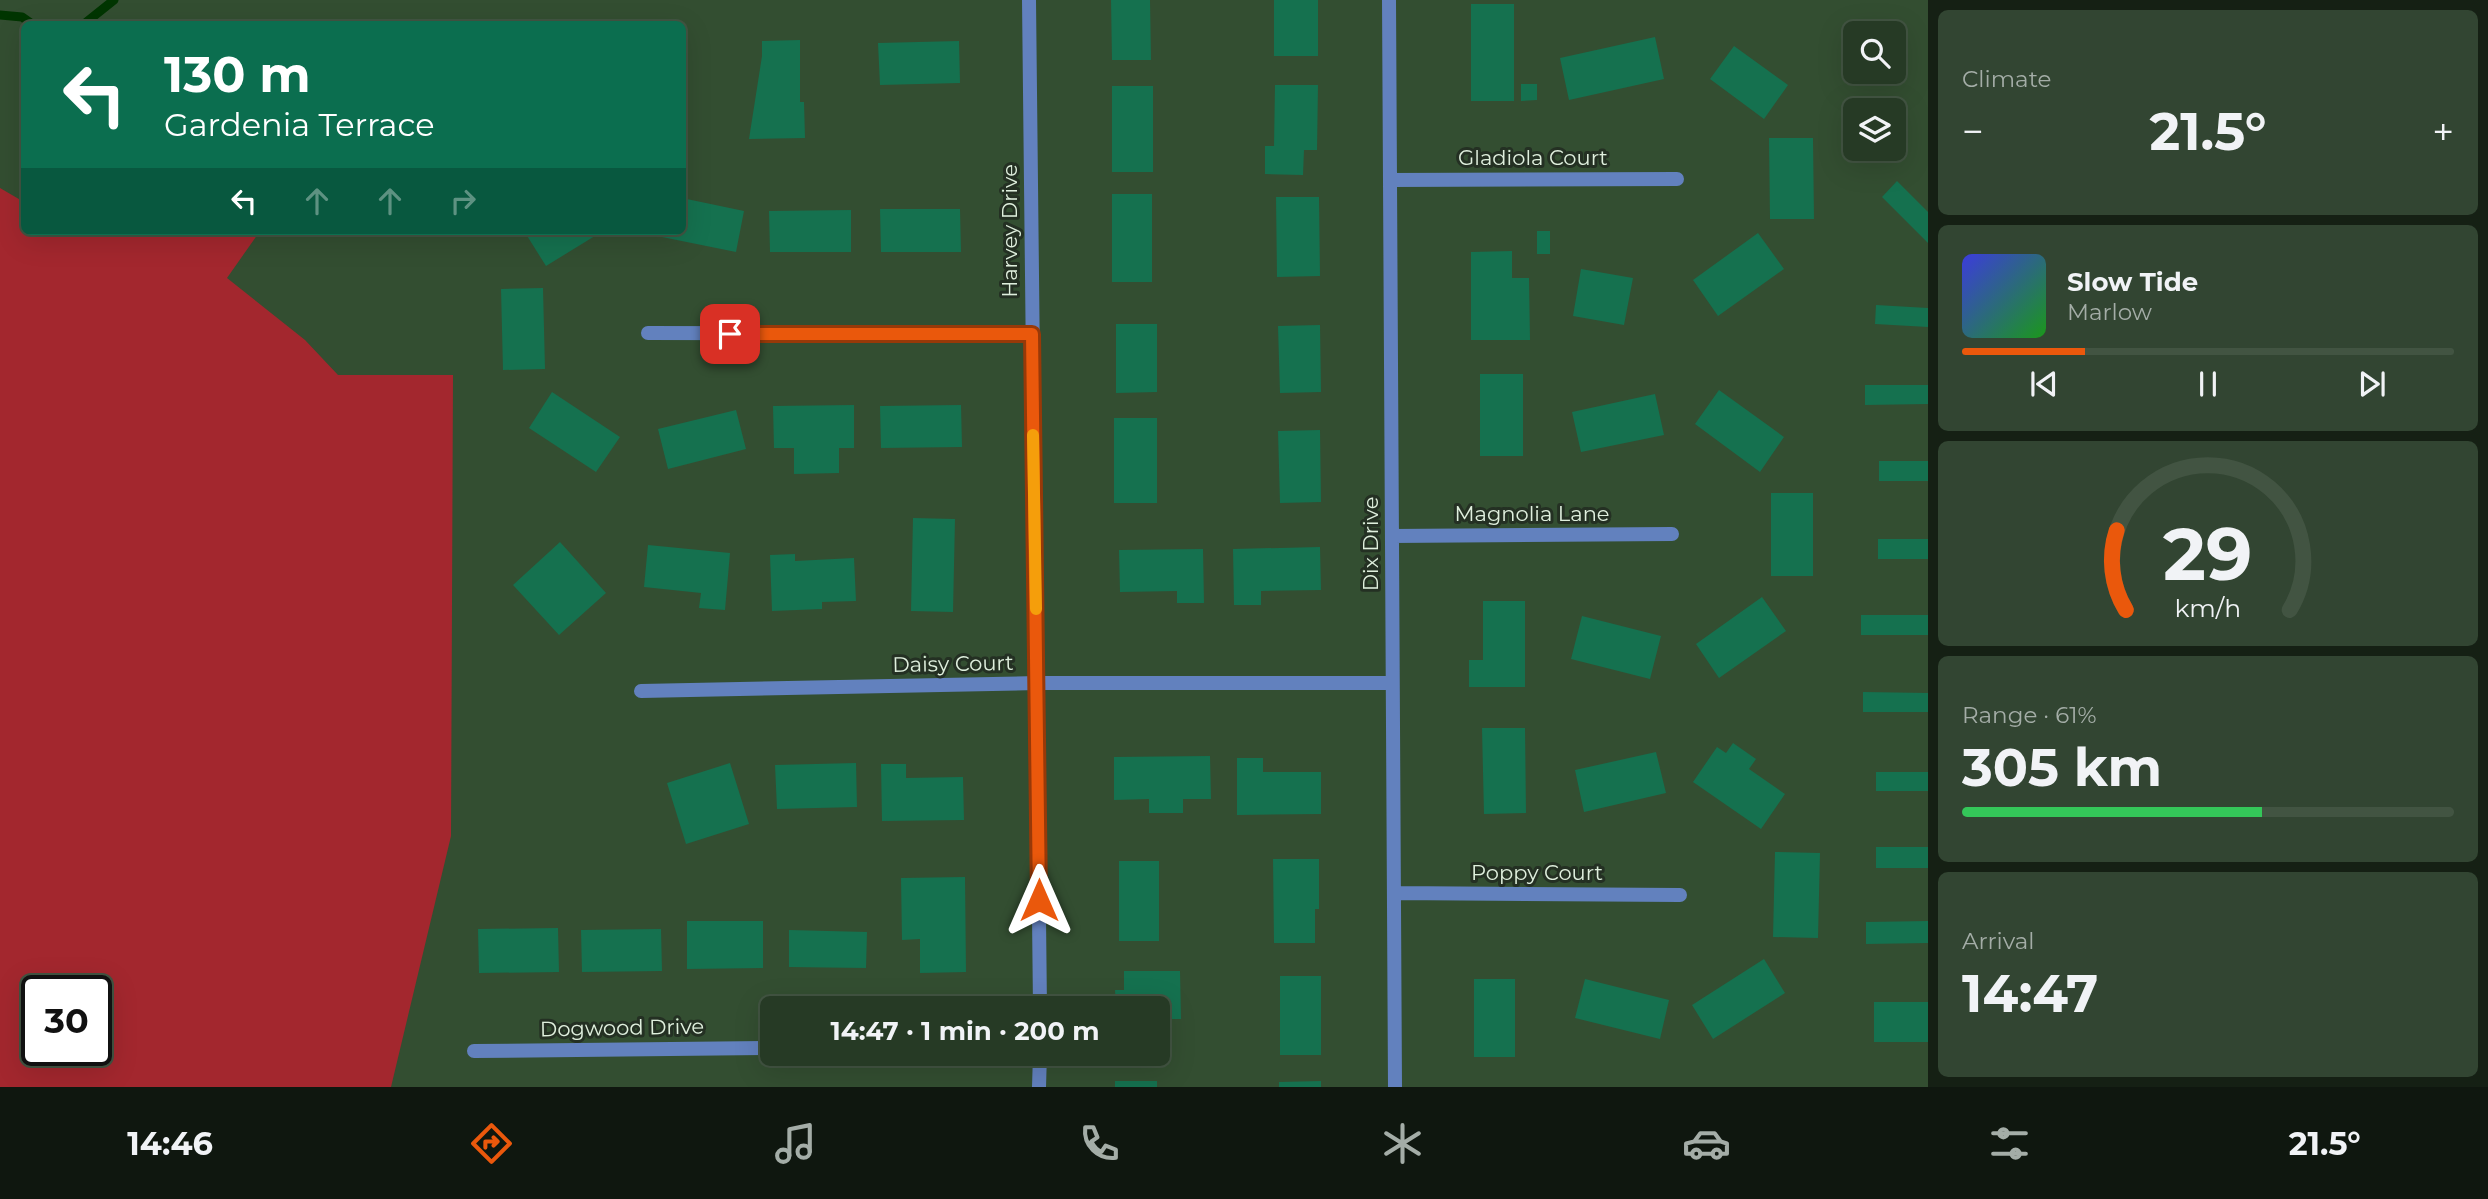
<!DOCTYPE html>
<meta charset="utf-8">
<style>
body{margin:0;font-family:Montserrat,sans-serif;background:#324532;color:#f1f3f6;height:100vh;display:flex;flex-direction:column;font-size:26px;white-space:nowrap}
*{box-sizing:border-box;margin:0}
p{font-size:23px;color:#a4ada7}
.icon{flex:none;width:38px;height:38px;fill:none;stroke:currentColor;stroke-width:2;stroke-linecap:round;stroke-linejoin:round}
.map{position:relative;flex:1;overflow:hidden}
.sheet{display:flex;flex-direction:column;gap:10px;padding:10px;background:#152014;width:560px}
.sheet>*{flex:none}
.guide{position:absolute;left:21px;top:21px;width:665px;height:214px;border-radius:10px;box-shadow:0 7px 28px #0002,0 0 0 2px #425442;background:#0b6e4f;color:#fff;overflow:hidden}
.controls{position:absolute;left:1843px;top:21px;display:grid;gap:14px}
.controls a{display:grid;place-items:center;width:63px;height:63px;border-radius:10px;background:#263a25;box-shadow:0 7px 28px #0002,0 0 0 2px #425442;font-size:35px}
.speed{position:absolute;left:21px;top:975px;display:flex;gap:14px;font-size:35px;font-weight:700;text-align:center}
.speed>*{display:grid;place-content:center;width:91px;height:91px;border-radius:50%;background:#263a25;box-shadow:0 7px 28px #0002,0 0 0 2px #425442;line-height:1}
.speed .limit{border:4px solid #111;border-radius:10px;background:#fff;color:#111}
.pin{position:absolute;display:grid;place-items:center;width:60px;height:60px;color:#fff;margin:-30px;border-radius:14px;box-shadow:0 4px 10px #0006}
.me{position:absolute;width:77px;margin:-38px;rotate:0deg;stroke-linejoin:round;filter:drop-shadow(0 0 5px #0008)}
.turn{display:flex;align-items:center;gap:24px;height:147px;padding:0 28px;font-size:32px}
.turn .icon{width:91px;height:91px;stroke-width:2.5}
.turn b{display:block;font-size:49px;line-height:60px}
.lanes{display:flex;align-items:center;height:66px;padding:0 28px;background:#0003;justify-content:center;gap:35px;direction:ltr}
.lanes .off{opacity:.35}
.big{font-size:52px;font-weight:700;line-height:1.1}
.sheet .tile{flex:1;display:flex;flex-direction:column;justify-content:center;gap:10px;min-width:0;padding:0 24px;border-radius:10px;background:#324532}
.sheet .dial{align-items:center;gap:0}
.dial svg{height:182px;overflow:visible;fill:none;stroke:#425442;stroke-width:7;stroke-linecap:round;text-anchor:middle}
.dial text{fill:#f1f3f6;stroke:none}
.song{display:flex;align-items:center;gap:21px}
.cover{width:84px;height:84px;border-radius:10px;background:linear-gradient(135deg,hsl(240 70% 55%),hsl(120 70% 35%))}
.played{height:7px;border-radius:4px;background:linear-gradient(90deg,#ea580c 25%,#425442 25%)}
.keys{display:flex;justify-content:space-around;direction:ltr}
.heat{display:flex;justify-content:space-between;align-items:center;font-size:38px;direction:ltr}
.charge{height:10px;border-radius:5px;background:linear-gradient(90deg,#34c759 61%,#425442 0)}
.trip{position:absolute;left:760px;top:996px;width:410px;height:70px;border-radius:10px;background:#263a25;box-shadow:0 7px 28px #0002,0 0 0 2px #425442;font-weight:700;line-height:70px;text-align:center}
.tab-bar{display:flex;height:112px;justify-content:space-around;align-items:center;background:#0f170f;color:#a4ada7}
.tab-bar .icon{width:49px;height:49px}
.tab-bar .on{color:#ea580c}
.tab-bar b{font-size:32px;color:#f1f3f6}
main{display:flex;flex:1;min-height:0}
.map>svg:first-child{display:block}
.green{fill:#a3272e;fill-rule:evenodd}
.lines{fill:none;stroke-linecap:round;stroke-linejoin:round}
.stream{stroke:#003500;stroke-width:9}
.building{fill:#15714f}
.minor{stroke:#6281be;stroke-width:14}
.route-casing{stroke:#983908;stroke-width:18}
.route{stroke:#ea580c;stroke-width:12}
.slow{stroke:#f59e0b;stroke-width:12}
.labels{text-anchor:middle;stroke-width:6;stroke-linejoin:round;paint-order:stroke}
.street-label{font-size:21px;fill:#dfefdd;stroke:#243023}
</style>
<main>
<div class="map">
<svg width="1928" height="1087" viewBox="0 0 1928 1087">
<rect width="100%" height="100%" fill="#334e31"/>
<path class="green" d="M0 188 24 202V231H260L227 278 305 340 338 375H453L451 836 391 1087H0ZM37 990H96V1050H37Z"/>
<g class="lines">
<path class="stream" d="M0 15 22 17 32 24
M84 24 114 0"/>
</g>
<path class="building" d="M1111 0H1150L1151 60H1112Z
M1274 0H1318V56H1274Z
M1471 4H1514V101H1471Z
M1655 37 1664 79 1569 100 1560 58Z
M800 40V102H804L805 138 749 139 762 56V41Z
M959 41 960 83 880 85 878 43Z
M1734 46 1788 85 1764 119 1710 79Z
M1521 84H1537V100L1521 101Z
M1275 85H1318L1317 150H1304L1303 175 1265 174V146H1274Z
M1112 86H1153V172H1112Z
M1769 138H1813L1814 219H1770Z
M1897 181 1928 212V243L1882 197Z
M1112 194H1152V282H1112Z
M1276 197H1319L1320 276 1277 277Z
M682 198 744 211 736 252 657 236 658 231H682Z
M880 209H960L961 252H881Z
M851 210V252H770L769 211Z
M524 231H603L546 266Z
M1537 231H1550V254H1537Z
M1758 233 1784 269 1718 316 1693 280Z
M1512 251V278H1529L1530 340H1471V252Z
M1581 269 1633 278 1624 325 1573 316Z
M543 288 545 369 503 370 501 289Z
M1876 305 1928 308V327L1875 324Z
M1116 324H1157V392L1116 393Z
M1320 325 1321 392 1280 393 1278 326Z
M1480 374H1523V456H1480Z
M1865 385H1928V404L1865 405Z
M1719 390 1784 437 1760 472 1695 424Z
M552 392 620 437 596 472 529 428Z
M1655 394 1664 435 1581 452 1572 412Z
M854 405V448H839V473L794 474V448H774L773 406Z
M961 405 962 447 881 448 880 406Z
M736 410 746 449 668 469 658 429Z
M1114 418H1157V503H1114Z
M1320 430 1321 502 1280 503 1278 431Z
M1879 461H1928V481H1879Z
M1771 493H1813V576H1771Z
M913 518 955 519 953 612 911 611Z
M1878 539H1928V559H1878Z
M560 542 606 593 559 635 513 585Z
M648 545 730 553 725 610 699 608 701 593 644 587Z
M1320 547 1321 590 1261 591V605H1234L1233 549Z
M1203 549 1204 603H1177V591L1120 592 1119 550Z
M795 554V561L854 558 856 601 822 602V609L772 611 770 555Z
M1762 597 1786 631 1719 678 1696 644Z
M1483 601H1525V687H1469V660H1483Z
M1861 615H1928V635H1861Z
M1582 616 1661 636 1650 679 1571 659Z
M1863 692 1928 693V712H1863Z
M1482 728H1525L1526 813 1484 814Z
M1733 743 1756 759 1749 769 1785 794 1761 829 1693 782 1717 747 1726 753Z
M1656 752 1666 793 1584 812 1575 770Z
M1210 756 1211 799H1183V813H1149V799L1114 800V757Z
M1237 758H1263V772H1321V814L1237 815Z
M730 763 749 824 686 844 667 783Z
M856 763 857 807 777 809 775 765Z
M881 764H906V778L963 777 964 820 882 821Z
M1876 772H1928V791H1876Z
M1876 847H1928V868H1876Z
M1775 852 1820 853 1818 938 1773 937Z
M1273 859H1319V909H1315V943H1274Z
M1119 861H1159V941H1119Z
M965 877 966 972 920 973V939L902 940 901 878Z
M687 921H763V968L687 969Z
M1928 921V943L1866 944V922Z
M558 928 559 972 479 973 478 929Z
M661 929 662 971 582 972 581 930Z
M789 930 867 932 866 968 789 967Z
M1764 959 1785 993 1713 1039 1692 1005Z
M1124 971H1180L1181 1019H1157V1008H1116L1115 990H1124Z
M1280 976H1321V1055H1280Z
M1474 979H1515V1057H1474Z
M1585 979 1669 1000 1660 1039 1575 1018Z
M1874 1002H1928V1042H1874Z
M1115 1081H1157V1087H1115Z
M1321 1081V1087H1279V1082Z"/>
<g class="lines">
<path class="minor" d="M1029 0 1040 1008
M1389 0 1395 1087
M1390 180 1677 179
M648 333 1032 334
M1392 536 1672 534
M641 691 1037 683H1392
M1394 893 1680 895
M474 1051 772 1048
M1039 1087 1040 1054"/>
</g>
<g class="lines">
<defs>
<path id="route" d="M730 334H1032L1039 900"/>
</defs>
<use href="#route" class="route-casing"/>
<use href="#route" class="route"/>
<path class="slow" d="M1033 435 1036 609"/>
</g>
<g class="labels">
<g class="street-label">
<text x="1533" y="165">Gladiola Court</text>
<text transform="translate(1010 231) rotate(-90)" y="7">Harvey Drive</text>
<text x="1532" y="521">Magnolia Lane</text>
<text transform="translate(1371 544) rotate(-90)" y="7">Dix Drive</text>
<text transform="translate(953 664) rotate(-1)" y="7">Daisy Court</text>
<text x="1537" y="880">Poppy Court</text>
<text transform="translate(622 1028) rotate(-1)" y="7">Dogwood Drive</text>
</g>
</g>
</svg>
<div class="controls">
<a><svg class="icon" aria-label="search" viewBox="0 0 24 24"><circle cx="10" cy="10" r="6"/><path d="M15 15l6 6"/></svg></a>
<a><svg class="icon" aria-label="layers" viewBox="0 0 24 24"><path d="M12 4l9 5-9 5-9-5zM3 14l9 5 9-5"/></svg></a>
</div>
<div class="speed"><div class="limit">30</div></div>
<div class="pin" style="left:730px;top:334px;background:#d93025"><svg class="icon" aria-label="arrive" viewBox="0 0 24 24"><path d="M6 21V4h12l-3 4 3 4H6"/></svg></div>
<svg class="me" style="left:1039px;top:900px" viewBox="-20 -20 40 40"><path d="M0-17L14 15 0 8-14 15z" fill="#ea580c" stroke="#fff" stroke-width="4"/></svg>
<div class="trip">14:47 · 1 min · 200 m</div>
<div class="guide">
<div class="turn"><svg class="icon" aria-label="left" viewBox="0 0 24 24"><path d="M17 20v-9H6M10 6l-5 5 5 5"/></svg><div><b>130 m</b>Gardenia Terrace</div></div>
<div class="lanes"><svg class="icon" aria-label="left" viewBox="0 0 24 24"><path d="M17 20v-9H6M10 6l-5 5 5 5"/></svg><svg class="icon off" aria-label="ahead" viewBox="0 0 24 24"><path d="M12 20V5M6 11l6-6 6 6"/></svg><svg class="icon off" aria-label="ahead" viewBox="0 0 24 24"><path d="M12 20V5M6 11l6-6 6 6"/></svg><svg class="icon off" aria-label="right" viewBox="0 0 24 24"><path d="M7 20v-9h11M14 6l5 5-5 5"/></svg></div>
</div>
</div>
<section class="sheet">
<div class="tile"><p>Climate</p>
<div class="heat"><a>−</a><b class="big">21.5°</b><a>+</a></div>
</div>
<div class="tile">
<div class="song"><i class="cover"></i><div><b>Slow Tide</b><p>Marlow</p></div></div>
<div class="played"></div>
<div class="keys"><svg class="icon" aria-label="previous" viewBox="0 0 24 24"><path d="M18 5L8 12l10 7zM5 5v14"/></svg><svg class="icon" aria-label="pause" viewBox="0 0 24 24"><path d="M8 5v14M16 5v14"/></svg><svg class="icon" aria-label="next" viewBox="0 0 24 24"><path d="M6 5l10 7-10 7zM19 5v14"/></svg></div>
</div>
<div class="tile dial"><svg viewBox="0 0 100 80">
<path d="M14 69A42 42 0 1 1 86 69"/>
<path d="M14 69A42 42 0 0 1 10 34" stroke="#ea580c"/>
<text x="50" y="56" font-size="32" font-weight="700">29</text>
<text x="50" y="72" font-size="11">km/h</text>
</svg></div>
<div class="tile"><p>Range · 61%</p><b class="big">305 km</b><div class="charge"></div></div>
<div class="tile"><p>Arrival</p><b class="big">14:47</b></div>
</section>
</main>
<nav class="tab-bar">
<b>14:46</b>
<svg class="icon on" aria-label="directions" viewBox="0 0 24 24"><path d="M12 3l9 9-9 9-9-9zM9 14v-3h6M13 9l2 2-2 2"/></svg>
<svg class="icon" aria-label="music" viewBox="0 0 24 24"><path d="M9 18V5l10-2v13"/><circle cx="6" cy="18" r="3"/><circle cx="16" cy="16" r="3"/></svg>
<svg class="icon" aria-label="phone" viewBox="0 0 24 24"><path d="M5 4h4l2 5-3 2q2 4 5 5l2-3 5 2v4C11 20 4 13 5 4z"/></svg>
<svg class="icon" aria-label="climate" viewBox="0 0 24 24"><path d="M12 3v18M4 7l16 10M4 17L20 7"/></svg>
<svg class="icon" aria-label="car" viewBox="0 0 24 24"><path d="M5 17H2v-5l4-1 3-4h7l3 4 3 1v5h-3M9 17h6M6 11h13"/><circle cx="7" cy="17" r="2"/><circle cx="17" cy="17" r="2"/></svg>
<svg class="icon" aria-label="filters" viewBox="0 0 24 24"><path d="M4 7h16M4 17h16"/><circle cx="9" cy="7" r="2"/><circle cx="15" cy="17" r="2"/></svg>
<b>21.5°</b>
</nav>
